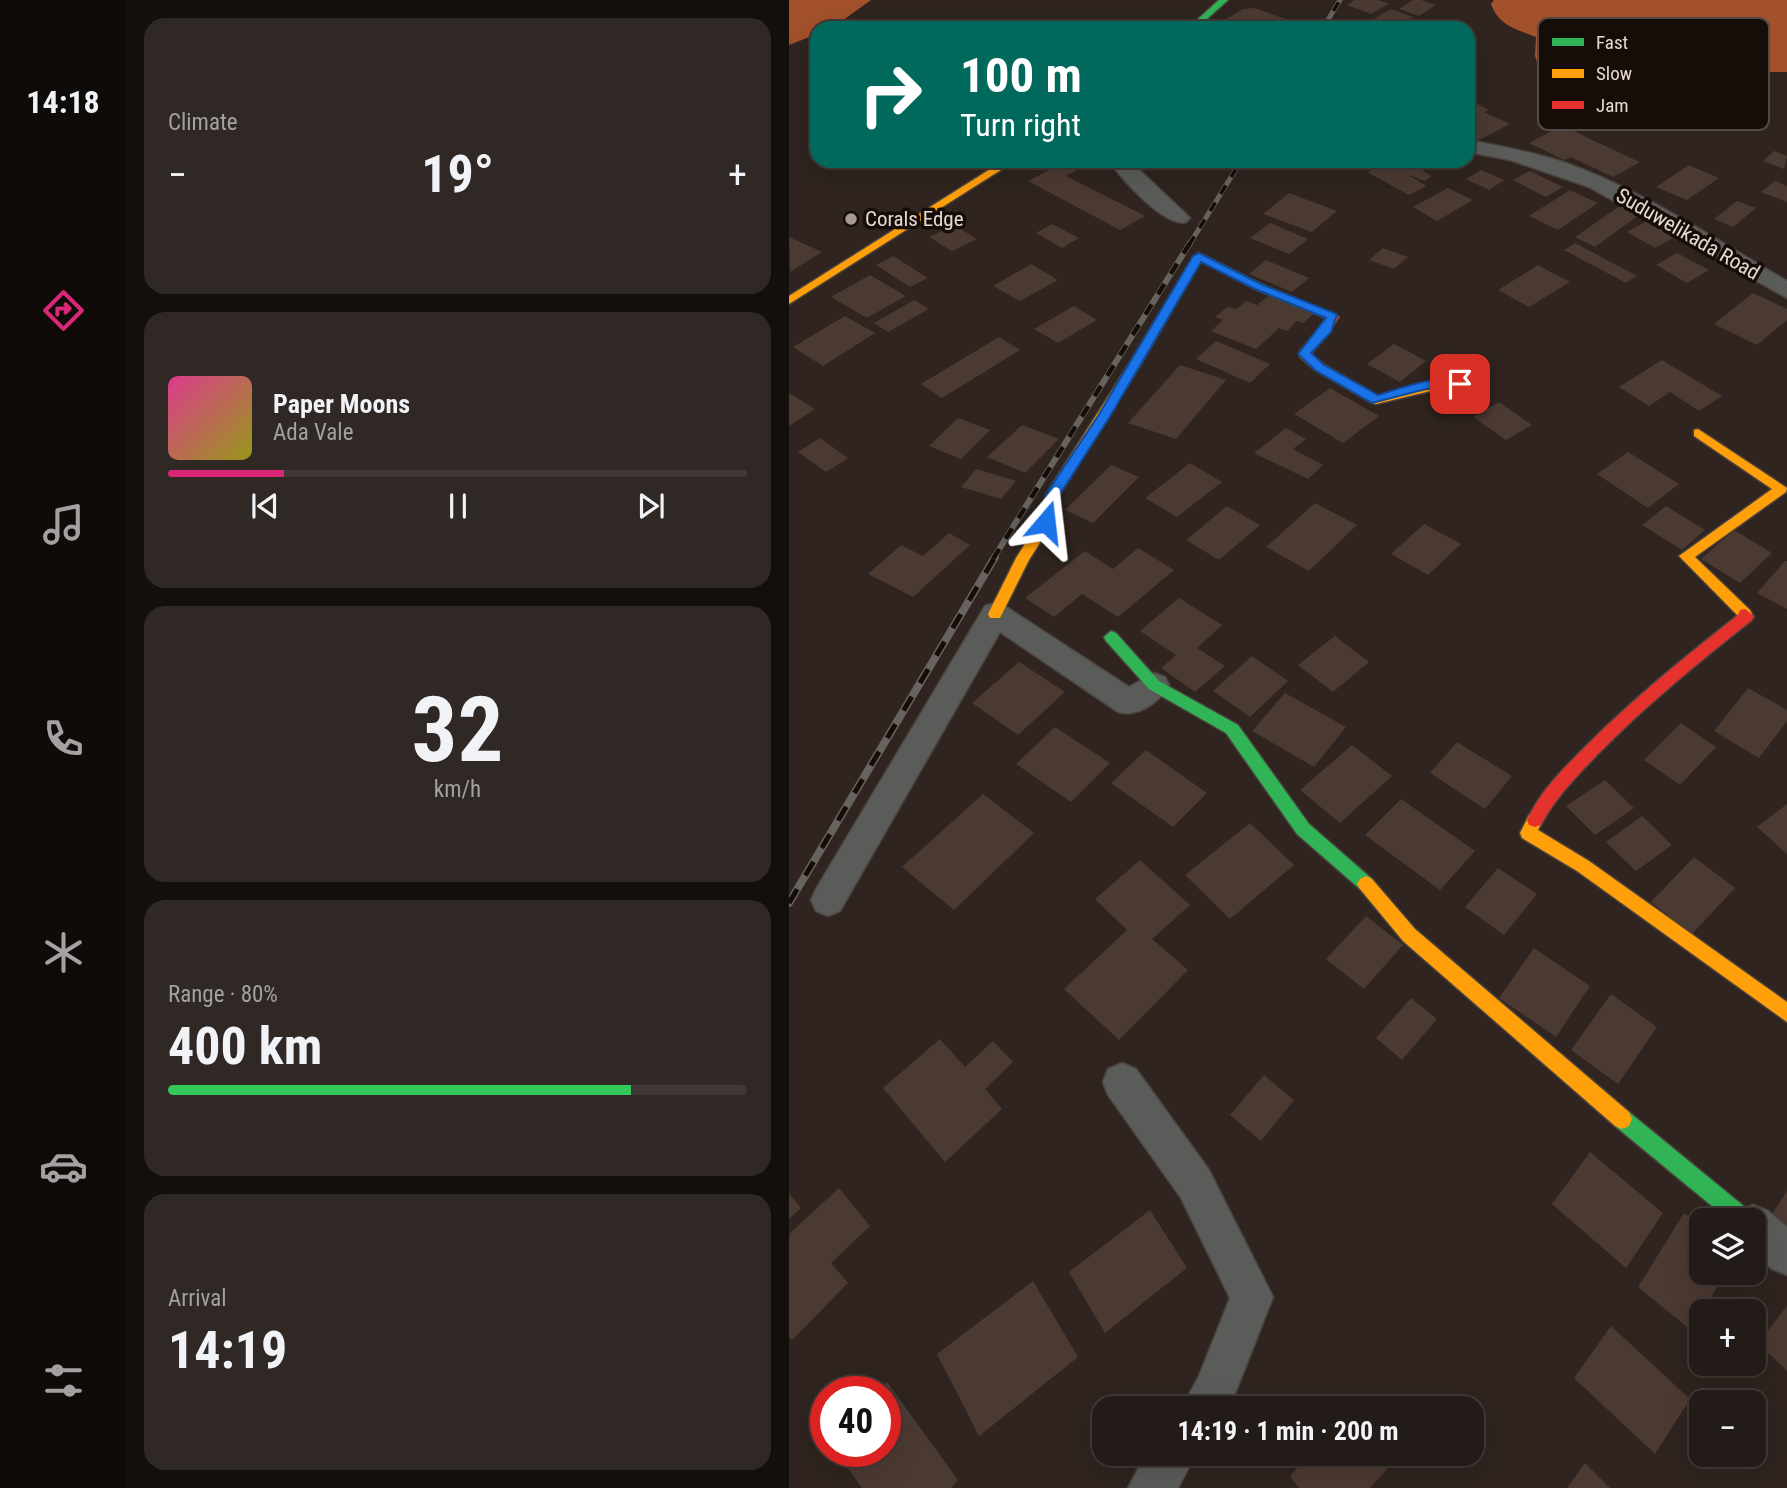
<!DOCTYPE html>
<meta charset="utf-8">
<style>
body{margin:0;font-family:"Roboto Condensed",sans-serif;background:#2f2824;color:#f1f3f6;height:100vh;display:flex;flex-direction:column;font-size:26px;white-space:nowrap}
*{box-sizing:border-box;margin:0}
p{font-size:23px;color:#a3a1a1}
.icon{flex:none;width:38px;height:38px;fill:none;stroke:currentColor;stroke-width:2;stroke-linecap:round;stroke-linejoin:round}
.map{position:relative;flex:1;overflow:hidden}
.side{display:flex;flex-direction:column;gap:18px;padding:18px;background:#130f0d;width:663px}
.side>*{flex:none}
.banner{position:absolute;left:21px;top:21px;width:665px;height:147px;border-radius:21px;box-shadow:0 7px 28px #0002,0 0 0 2px #403936;background:#00695c;color:#fff;overflow:hidden}
.tools{position:absolute;left:900px;top:1208px;display:grid;gap:14px}
.tools a{display:grid;place-items:center;width:77px;height:77px;border-radius:14px;background:#231b17;box-shadow:0 7px 28px #0002,0 0 0 2px #403936;font-size:35px}
.speed{position:absolute;left:21px;top:1376px;display:flex;gap:14px;font-size:35px;font-weight:700;text-align:center}
.speed>*{display:grid;place-content:center;width:91px;height:91px;border-radius:50%;background:#231b17;box-shadow:0 7px 28px #0002,0 0 0 2px #403936;line-height:1}
.speed .limit{border:10px solid #d22;background:#fff;color:#111}
.pin{position:absolute;display:grid;place-items:center;width:60px;height:60px;color:#fff;margin:-30px;border-radius:14px;box-shadow:0 4px 10px #0006}
.me{position:absolute;width:77px;margin:-38px;rotate:17deg;stroke-linejoin:round;filter:drop-shadow(0 0 5px #0008)}
.turn{display:flex;align-items:center;gap:24px;height:147px;padding:0 35px;font-size:32px}
.turn .icon{width:91px;height:91px;stroke-width:2.5}
.turn b{display:block;font-size:49px;line-height:60px}
.big{font-size:52px;font-weight:700;line-height:1.1}
.side .card{flex:1;display:flex;flex-direction:column;justify-content:center;gap:10px;min-width:0;padding:0 24px;border-radius:21px;background:#2f2824}
.side .dial{align-items:center;gap:0}
.dial b{font-size:91px;line-height:1}
.song{display:flex;align-items:center;gap:21px}
.cover{width:84px;height:84px;border-radius:10px;background:linear-gradient(135deg,hsl(330 70% 55%),hsl(60 70% 35%))}
.played{height:7px;border-radius:4px;background:linear-gradient(90deg,#db2777 20%,#403936 20%)}
.keys{display:flex;justify-content:space-around;direction:ltr}
.heat{display:flex;justify-content:space-between;align-items:center;font-size:38px;direction:ltr}
.charge{height:10px;border-radius:5px;background:linear-gradient(90deg,#34c759 80%,#403936 0)}
.trip{position:absolute;left:303px;top:1396px;width:392px;height:70px;border-radius:21px;background:#231b17;box-shadow:0 7px 28px #0002,0 0 0 2px #403936;font-weight:700;line-height:70px;text-align:center}
main{display:flex;flex:1;min-height:0}
.menu{display:flex;flex-direction:column;width:126px;justify-content:space-around;align-items:center;background:#0e0b09;color:#a3a1a1}
.menu .icon{width:49px;height:49px}
.menu .current{color:#db2777}
.menu b{font-size:32px;color:#f1f3f6}
.map>svg:first-child{display:block}
.water{fill:#a2512b}
.building{fill:#4b3a32}
.lines{fill:none;stroke-linecap:round;stroke-linejoin:round}
.street-casing{stroke:#4b423d;stroke-width:3}
.fast-casing{stroke:#4b423d;stroke-width:3}
.slow-casing{stroke:#4b423d;stroke-width:3}
.jam-casing{stroke:#4b423d;stroke-width:3}
.street{fill:#5a5c5a;fill-rule:evenodd}
.fast{fill:#30b455;fill-rule:evenodd}
.slow{fill:#ff9f0a;fill-rule:evenodd}
.jam{fill:#e5322d;fill-rule:evenodd}
.rail-far2-casing{stroke:#676460;stroke-width:5}
.rail-far1-casing{stroke:#676460;stroke-width:6}
.rail-casing{stroke:#676460;stroke-width:8}
.rail-far2{stroke:#160d09;stroke-width:3.5;stroke-dasharray:10;stroke-linecap:butt}
.rail-far1{stroke:#160d09;stroke-width:4.5;stroke-dasharray:12;stroke-linecap:butt}
.rail{stroke:#160d09;stroke-width:5;stroke-dasharray:16;stroke-linecap:butt}
.route{fill:#1a73e8;stroke:#114b97;stroke-width:2}
.poi-dot{fill:#a69993;stroke:#160d09;stroke-width:2.5}
.labels{text-anchor:middle;stroke-width:7;stroke-linejoin:round;paint-order:stroke}
.far-poi-label{font-size:21px;fill:#e6d8d2;stroke:#160d09;text-anchor:start}
.far-street-label{font-size:21px;fill:#e6d8d2;stroke:#160d09}
.key{fill:#160d09;stroke:#544a45;stroke-width:2}
.key-label{font-size:19px;fill:#e6d8d2}
</style>
<main>
<nav class="menu">
<b>14:18</b>
<svg class="icon current" aria-label="directions" viewBox="0 0 24 24"><path d="M12 3l9 9-9 9-9-9zM9 14v-3h6M13 9l2 2-2 2"/></svg>
<svg class="icon" aria-label="music" viewBox="0 0 24 24"><path d="M9 18V5l10-2v13"/><circle cx="6" cy="18" r="3"/><circle cx="16" cy="16" r="3"/></svg>
<svg class="icon" aria-label="phone" viewBox="0 0 24 24"><path d="M5 4h4l2 5-3 2q2 4 5 5l2-3 5 2v4C11 20 4 13 5 4z"/></svg>
<svg class="icon" aria-label="climate" viewBox="0 0 24 24"><path d="M12 3v18M4 7l16 10M4 17L20 7"/></svg>
<svg class="icon" aria-label="car" viewBox="0 0 24 24"><path d="M5 17H2v-5l4-1 3-4h7l3 4 3 1v5h-3M9 17h6M6 11h13"/><circle cx="7" cy="17" r="2"/><circle cx="17" cy="17" r="2"/></svg>
<svg class="icon" aria-label="filters" viewBox="0 0 24 24"><path d="M4 7h16M4 17h16"/><circle cx="9" cy="7" r="2"/><circle cx="15" cy="17" r="2"/></svg>
</nav>
<section class="side">
<div class="card"><p>Climate</p>
<div class="heat"><a>−</a><b class="big">19°</b><a>+</a></div>
</div>
<div class="card">
<div class="song"><i class="cover"></i><div><b>Paper Moons</b><p>Ada Vale</p></div></div>
<div class="played"></div>
<div class="keys"><svg class="icon" aria-label="previous" viewBox="0 0 24 24"><path d="M18 5L8 12l10 7zM5 5v14"/></svg><svg class="icon" aria-label="pause" viewBox="0 0 24 24"><path d="M8 5v14M16 5v14"/></svg><svg class="icon" aria-label="next" viewBox="0 0 24 24"><path d="M6 5l10 7-10 7zM19 5v14"/></svg></div>
</div>
<div class="card dial"><b>32</b><p>km/h</p></div>
<div class="card"><p>Range · 80%</p><b class="big">400 km</b><div class="charge"></div></div>
<div class="card"><p>Arrival</p><b class="big">14:19</b></div>
</section>
<div class="map">
<svg width="998" height="1488" viewBox="0 0 998 1488">
<rect width="100%" height="100%" fill="#2f241f"/>
<path class="water" d="M0 0H82L46 26 28 28V34L0 45Z
M705 0H998V72H940L857 65 807 70 794 82 777 81 751 71 746 56 747 37C727 29 710 26 702 4Z"/>
<path class="building" d="M566 0H589L600 4 582 14 558 5Z
M624 0H632L647 5 630 16 610 9Z
M466 8 505 22 494 28 434 26V21L454 9Z
M602 9 624 17 606 28 579 22Z
M679 99 700 110 695 112 721 124 690 140 679 134Z
M774 125 803 140 851 162 824 177 782 157 775 160 740 143Z
M985 151 998 156 995 169 974 161Z
M573 161H617L643 176 636 181 619 175 638 186 620 195 578 172 587 168Z
M274 163 288 170 277 176 356 216 331 230 239 181Z
M900 165 930 178 898 200 867 187Z
M692 170 715 180 700 190 677 179Z
M741 171 774 187 757 197 724 180Z
M986 181 998 186V202L972 192Z
M659 188 684 200 648 221 624 207Z
M781 190 809 203 769 230 740 216Z
M500 193 548 211 523 232 474 214Z
M948 201 967 208 944 227 925 219Z
M835 203 854 212 806 247 786 237Z
M860 220 888 236 866 248 838 232Z
M481 223 519 239 500 254 461 238Z
M263 224 290 238 273 248 247 233Z
M165 225 188 239 163 251 140 237Z
M0 237 33 252 1 272Z
M786 243 848 276 837 283 775 250Z
M594 248 619 257 605 269 580 260Z
M888 253 920 270 898 283 867 265Z
M104 256 139 278 121 287 87 265Z
M477 260 520 278 503 292 460 274Z
M242 264 269 280 231 301 204 286Z
M749 265 781 282 740 307 709 290Z
M81 275 117 296 78 318 42 297Z
M964 293 998 309V320L968 345 925 324Z
M481 295 526 313 514 323 508 321 498 331 490 328 467 349 422 331 434 320 426 317 438 307 448 309 457 301 472 306 469 304Z
M125 300 140 309 99 332 85 323Z
M285 306 308 320 269 343 245 329Z
M56 316 86 333 34 366 4 347Z
M210 337 231 350 153 398 132 384Z
M427 341 481 364 461 383 407 359Z
M605 344 637 361 611 382 578 364Z
M873 360 933 396 910 411 881 392 860 406 830 387Z
M391 365 437 380 387 439 339 423Z
M541 388 590 416 554 443 505 414Z
M0 393 26 409 0 426Z
M710 402 743 425 717 440 684 417Z
M169 418 201 430 172 459 140 446Z
M233 425 270 439 236 473 198 457Z
M497 428 517 439 504 449 534 465 519 479 465 453Z
M31 438 59 458 37 472 9 452Z
M839 452 890 484 859 508 808 474Z
M401 463 433 482 388 517 356 498Z
M322 465 350 477 304 523 276 510Z
M187 469 227 481 212 499 172 487Z
M526 503 568 525 520 571 477 547Z
M438 506 471 525 430 560 397 540Z
M877 506 916 530 893 550 853 525Z
M635 524 672 544 639 575 602 554Z
M945 530 983 553 951 583 912 559Z
M160 533 181 545 124 597 79 574 112 545 134 556Z
M349 548 385 570 329 617 293 594 265 617 236 598 296 551 324 569Z
M996 561H998V609L968 593Z
M390 598 433 625 408 648 436 666 406 692 372 668 387 655 351 631Z
M546 636 580 662 544 692 509 665Z
M463 656 499 681 461 717 424 691Z
M230 662 276 692 229 735 183 703Z
M959 688 998 710V721L970 758 925 731Z
M496 693 557 727 525 767 463 731Z
M892 723 927 747 891 785 855 760Z
M266 727 321 763 282 802 227 764Z
M668 742 723 776 696 809 641 773Z
M563 745 603 776 551 823 511 790Z
M357 750 418 793 384 827 322 783Z
M816 780 845 808 806 835 777 806Z
M194 794 245 833 165 910 113 867Z
M612 799 686 851 651 890 576 835Z
M998 804V854L968 827Z
M853 816 883 845 847 871 817 842Z
M461 823 505 865 441 919 396 875Z
M905 857 946 888 903 934 862 902Z
M351 860 401 905 363 939 399 970 330 1040 275 989 338 930 306 899Z
M709 868 748 894 715 935 676 907Z
M577 916 614 945 575 989 537 959Z
M745 948 801 986 767 1037 710 998Z
M822 994 868 1027 829 1084 782 1050Z
M622 998 648 1019 613 1060 587 1038Z
M151 1039 176 1067 204 1041 224 1062 196 1089 213 1109 156 1162 94 1088Z
M475 1075 505 1100 472 1141 441 1115Z
M801 1152 874 1213 837 1268 763 1204Z
M50 1188 81 1226 42 1263 59 1283 3 1340 0 1337V1234Z
M998 1191V1226L983 1214Z
M0 1193 12 1208 0 1219Z
M361 1210 398 1268 316 1333 280 1272Z
M895 1213 912 1226V1272H936L915 1311H912L903 1331 849 1287Z
M244 1281 289 1357 190 1436 148 1354Z
M998 1306V1371L969 1343Z
M822 1326 901 1399 866 1454 785 1378Z
M98 1382 169 1480 162 1488H73L47 1451H96V1391H89Z
M522 1454H612L581 1488H510L501 1476Z
M796 1463 821 1488H778Z"/>
<g class="lines">
<defs>
<path id="street" d="M679 140C711 146 743 152 774 162 854 190 925 239 998 281V298L800 187 721 160 679 152Z
M320 161H341L397 214 401 218 397 222C376 228 333 179 320 161Z
M206 603 216 606 340 687 365 673 376 677 380 685C371 702 348 718 329 712L211 632 51 911 39 916 27 911 22 900 27 889 196 606Z
M333 1063 347 1069 420 1170 484 1297 440 1409H392L410 1376 441 1298 392 1198 319 1095 314 1082 319 1069Z
M964 1205 979 1211 998 1227V1275L983 1269 964 1253V1220H946L949 1211Z
M357 1454H407L389 1488H339Z"/>
<path id="fast" d="M430 0H439L408 28H399Z
M322 631 327 633 370 681 449 725 520 824 583 879 586 884 583 889 577 892 571 889 508 834 437 733 360 689 317 641 315 637Z
M833 1109 840 1112 963 1213 966 1220 964 1225V1220H940L826 1126 823 1119 826 1112Z"/>
<path id="slow" d="M214 161H226L0 304V296Z
M533 329 539 333 522 354 534 364 589 396C614 390 675 371 696 389L690 393 650 389 587 404 583 403 526 370 511 357V351L529 330Z
M346 360 352 364 271 494 264 522 240 560 211 618H201L199 614 227 558 250 522 257 494 340 364Z
M909 429 998 488 997 492 906 557 961 610 963 614 961 618H951L890 556 983 489 905 436V430Z
M746 813 752 815 754 820 749 830 800 861 998 1002V1022L788 871 733 838 731 833 740 815Z
M577 876 583 879 626 929 840 1112 843 1119 840 1126 833 1129 826 1126 614 941 571 889 568 884 571 879Z"/>
<path id="jam" d="M410 253 474 285 550 317 537 336H529L527 333 537 318 466 289 412 261 350 367H342L340 364 405 256Z
M956 609 965 616 963 620C910 662 857 705 809 754 788 776 766 798 752 825L746 827 740 825 738 820C752 790 775 768 798 745 845 698 897 656 949 615L951 610Z"/>
</defs>
<use href="#street" class="street-casing"/>
<use href="#fast" class="fast-casing"/>
<use href="#slow" class="slow-casing"/>
<use href="#jam" class="jam-casing"/>
<use href="#street" class="street"/>
<use href="#fast" class="fast"/>
<use href="#slow" class="slow"/>
<use href="#jam" class="jam"/>
<defs>
<path id="rail-far2" d="M534 28 551 0
M400 245 452 161"/>
<path id="rail-far1" d="M204 559 401 243"/>
<path id="rail" d="M0 903 206 557"/>
</defs>
<use href="#rail-far2" class="rail-far2-casing"/>
<use href="#rail-far1" class="rail-far1-casing"/>
<use href="#rail" class="rail-casing"/>
<use href="#rail-far2" class="rail-far2"/>
<use href="#rail-far1" class="rail-far1"/>
<use href="#rail" class="rail"/>
</g>
<path class="route" d="M410 253 474 285 548 314 542 332 522 353 535 365 589 395C609 389 660 370 677 384L671 388 637 389 583 403 526 370 509 354 537 318 466 289 412 262 320 418 271 494 262 525H253L251 522 257 494 309 416 404 256Z"/>
<circle class="poi-dot" cx="62" cy="219" r="7"/>
<g class="labels">
<g class="far-poi-label">
<text x="76" y="226">Corals Edge</text>
</g>
<g class="far-street-label">
<text transform="translate(899 234) rotate(30)" y="7">Suduwelikada Road</text>
</g>
</g>
<rect x="749" y="18" width="231" height="112" rx="10" class="key"/>
<rect x="763" y="38" width="32" height="8" fill="#30b455"/>
<rect x="763" y="69" width="32" height="9" fill="#ff9f0a"/>
<rect x="763" y="101" width="32" height="8" fill="#e5322d"/>
<g class="key-label">
<text x="807" y="49">Fast</text>
<text x="807" y="80">Slow</text>
<text x="807" y="112">Jam</text>
</g>
</svg>
<div class="tools">
<a><svg class="icon" aria-label="layers" viewBox="0 0 24 24"><path d="M12 4l9 5-9 5-9-5zM3 14l9 5 9-5"/></svg></a>
<a>+</a>
<a>−</a>
</div>
<div class="speed"><div class="limit">40</div></div>
<div class="pin" style="left:671px;top:384px;background:#d93025"><svg class="icon" aria-label="arrive" viewBox="0 0 24 24"><path d="M6 21V4h12l-3 4 3 4H6"/></svg></div>
<svg class="me" style="left:257px;top:522px" viewBox="-20 -20 40 40"><path d="M0-17L14 15 0 8-14 15z" fill="#1a73e8" stroke="#fff" stroke-width="4"/></svg>
<div class="trip">14:19 · 1 min · 200 m</div>
<div class="banner">
<div class="turn"><svg class="icon" aria-label="right" viewBox="0 0 24 24"><path d="M7 20v-9h11M14 6l5 5-5 5"/></svg><div><b>100 m</b>Turn right</div></div>
</div>
</div>
</main>
